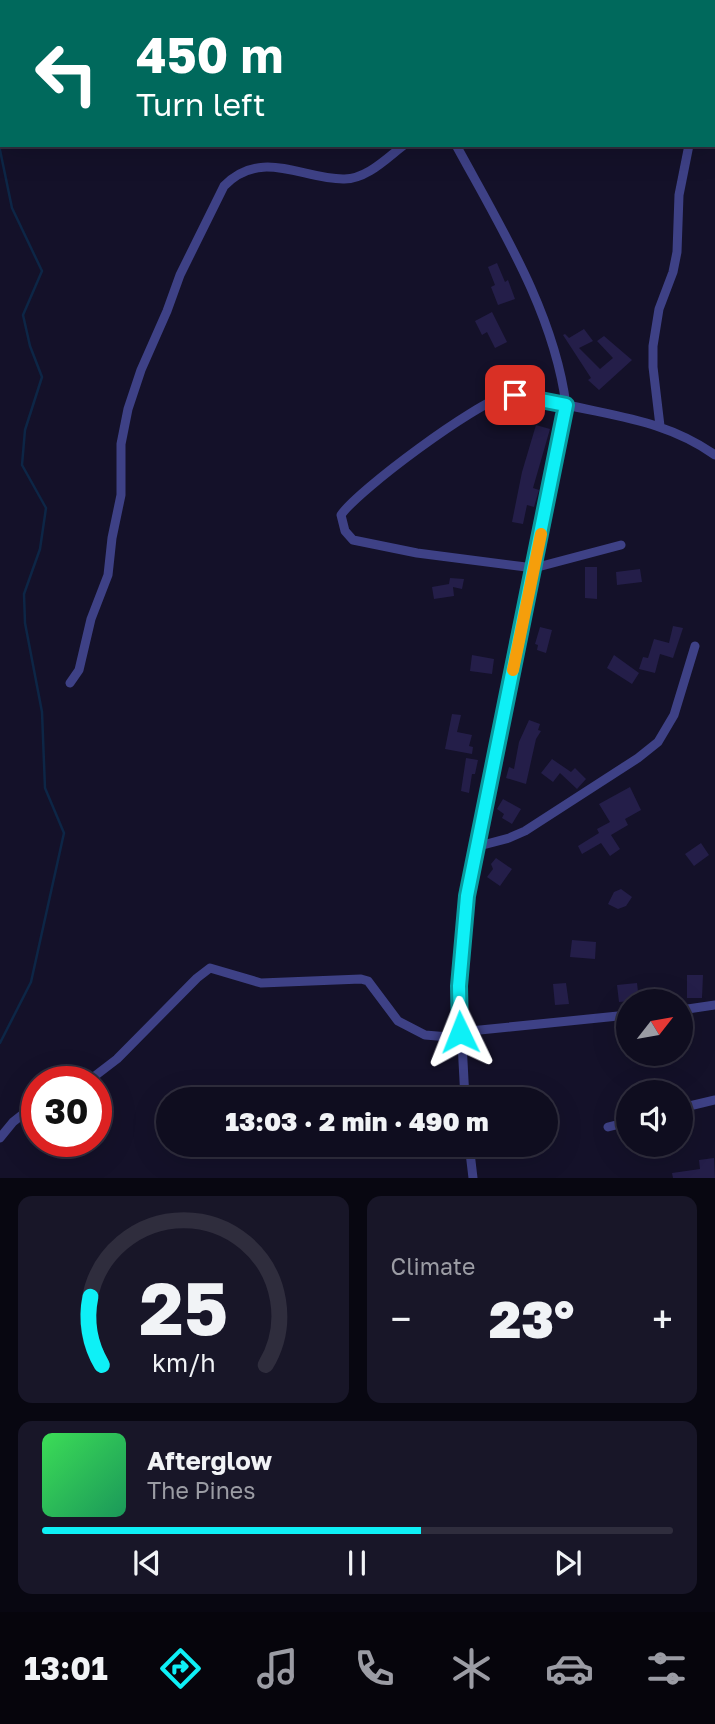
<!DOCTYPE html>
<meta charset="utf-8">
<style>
body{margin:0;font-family:"Golos Text",sans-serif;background:#181628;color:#f1f3f6;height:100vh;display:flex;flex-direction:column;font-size:26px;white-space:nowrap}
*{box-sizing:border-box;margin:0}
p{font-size:23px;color:#9b9ca4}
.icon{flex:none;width:38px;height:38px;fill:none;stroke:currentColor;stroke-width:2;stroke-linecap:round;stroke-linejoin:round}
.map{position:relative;height:1178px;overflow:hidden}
.sheet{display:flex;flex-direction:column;gap:18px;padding:18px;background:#080711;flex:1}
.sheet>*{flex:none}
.top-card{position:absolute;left:0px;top:0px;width:716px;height:147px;box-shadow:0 7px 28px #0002,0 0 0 2px #2f2d3d;background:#00695c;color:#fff;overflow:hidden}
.needle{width:46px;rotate:59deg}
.tools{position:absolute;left:616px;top:989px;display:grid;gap:14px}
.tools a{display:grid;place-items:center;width:77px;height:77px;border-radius:50%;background:#0f0d1f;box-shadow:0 7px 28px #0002,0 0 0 2px #2f2d3d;font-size:35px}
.speed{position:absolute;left:21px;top:1066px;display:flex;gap:14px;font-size:35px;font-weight:700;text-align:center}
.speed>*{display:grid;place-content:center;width:91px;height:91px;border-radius:50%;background:#0f0d1f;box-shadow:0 7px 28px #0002,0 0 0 2px #2f2d3d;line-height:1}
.speed .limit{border:10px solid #d22;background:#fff;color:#111}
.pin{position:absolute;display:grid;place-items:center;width:60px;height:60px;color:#fff;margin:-30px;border-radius:14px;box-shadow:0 4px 10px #0006}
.me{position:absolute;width:77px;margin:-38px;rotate:358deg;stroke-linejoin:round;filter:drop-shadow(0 0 5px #0008)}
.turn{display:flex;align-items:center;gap:24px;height:147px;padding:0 21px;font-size:32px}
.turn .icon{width:91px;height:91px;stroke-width:2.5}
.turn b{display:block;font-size:49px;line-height:60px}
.big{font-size:52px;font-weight:800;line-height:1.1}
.sheet .card{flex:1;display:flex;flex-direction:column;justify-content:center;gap:10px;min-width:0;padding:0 24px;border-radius:14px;background:#181628}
.sheet .dial{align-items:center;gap:0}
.dial svg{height:182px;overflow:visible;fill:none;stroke:#2f2d3d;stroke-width:7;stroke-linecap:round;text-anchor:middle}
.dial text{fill:#f1f3f6;stroke:none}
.song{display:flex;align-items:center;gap:21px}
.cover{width:84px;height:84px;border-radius:10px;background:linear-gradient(135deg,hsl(130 70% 55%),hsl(150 70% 35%))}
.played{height:7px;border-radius:4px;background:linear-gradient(90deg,#0ef0f6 60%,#2f2d3d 60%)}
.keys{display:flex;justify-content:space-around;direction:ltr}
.heat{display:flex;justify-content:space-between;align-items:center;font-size:38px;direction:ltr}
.sheet .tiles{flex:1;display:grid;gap:18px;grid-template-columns:1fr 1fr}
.card:last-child{grid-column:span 2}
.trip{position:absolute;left:156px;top:1087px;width:402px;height:70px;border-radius:35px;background:#0f0d1f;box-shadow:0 7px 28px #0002,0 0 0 2px #2f2d3d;font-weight:800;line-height:70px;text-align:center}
.tab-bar{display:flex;height:112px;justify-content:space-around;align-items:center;background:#06050c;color:#9b9ca4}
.tab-bar .icon{width:49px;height:49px}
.tab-bar .selected{color:#0ef0f6}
.tab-bar b{font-size:32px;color:#f1f3f6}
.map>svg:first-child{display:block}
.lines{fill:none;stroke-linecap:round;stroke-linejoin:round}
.stream{stroke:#0d2646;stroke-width:2.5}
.building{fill:#241e49}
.street{stroke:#3e4186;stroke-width:9}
.secondary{stroke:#757cfa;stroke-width:12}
.route-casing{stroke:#099ca0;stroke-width:18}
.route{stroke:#0ef0f6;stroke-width:12}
.slow{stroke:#f59e0b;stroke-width:12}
</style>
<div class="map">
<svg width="715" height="1178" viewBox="0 0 715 1178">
<rect width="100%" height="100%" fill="#141129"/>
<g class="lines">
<path class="stream" d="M0 150 12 208 42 271 23 315 30 346 42 377 25 430 22 465 46 508 40 549 24 594 25 623 42 712 45 788 64 833 31 982 0 1043"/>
</g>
<path class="building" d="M497 263 505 282 508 280 515 299 498 305 491 287 495 285 488 267Z
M492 312 507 342 495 348 487 332 482 335 475 321Z
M584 329 593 341 579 348 600 369 613 358 597 341 604 336 632 360 599 390 588 380 591 378 563 335 565 334 569 338Z
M536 425 550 429 533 488 539 490 534 507 527 505 523 524 512 522 522 472Z
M585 567H597V599L585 598Z
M640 569 642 582 617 585 616 572Z
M450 578 464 579 462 589 453 587 454 596 434 599 432 587 449 584Z
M673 626 683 628 673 658 660 654 655 673 639 669 643 657 648 658 654 639 669 643Z
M540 627 552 630 546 653 537 650 538 645 535 644Z
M472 655 494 659 492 674 470 671Z
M614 655 639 673 632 684 607 668Z
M452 714 461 715 457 732 472 735 469 746 473 747 472 754 445 749Z
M529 720 540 724 538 730 541 731 536 739 526 784 506 778 509 767 514 769 519 742Z
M466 758 478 760 475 774H472L469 793 461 791Z
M552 759 571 772 575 768 586 779 577 789 560 773 553 782 541 773Z
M630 787 641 810 625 819 628 825 611 835 620 849 610 856 601 843 582 854 578 846 599 833 597 829 610 822 599 804Z
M503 799 521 809 512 824 502 818 504 814 497 809Z
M701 843 709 855 694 866 685 854Z
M496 858 512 869 500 886 487 877 493 869 491 864Z
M621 889 632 897 626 906 618 909 608 904 614 892Z
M572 940 596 942 595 959 570 957Z
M687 975H703L702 998H687Z
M566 983 569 1004 555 1005 553 984Z
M637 983 639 1000 619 1002 617 985Z
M714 1158 715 1178H673L672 1173 700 1169 699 1160Z"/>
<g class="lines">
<path class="street" d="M456 145C500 226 554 312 566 405L467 896 459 986 465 1099
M660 426 653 367V346L659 309 673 272 677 252 679 195 689 145
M621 545 534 568 417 553 353 540 345 531 341 515C358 490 477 402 505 396 524 391 545 400 563 404 618 417 667 421 715 455
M70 683 79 670 91 619 108 575 112 538 121 495V444L128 409 141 370 167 311 180 275 224 186C261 148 302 179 343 179 366 180 387 158 404 145
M479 846 509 838 525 831 638 758 658 742 674 715 695 646
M681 1010 715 1005
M460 1032 628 1015
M87 1082 117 1059 197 978 210 968 261 983 361 979 368 981 398 1021 425 1035 461 1038
M681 1108 715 1100
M608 1127 628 1122
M0 1138 13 1122 37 1103
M469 1144 473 1178"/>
<path class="secondary" d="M481 0 486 2
M714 107 715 108"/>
</g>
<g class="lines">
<defs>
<path id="route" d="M460 1032 459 986 467 896 566 405 515 395"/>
</defs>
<use href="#route" class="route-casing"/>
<use href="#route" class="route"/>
<path class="slow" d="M513 670 541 534"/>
</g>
</svg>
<div class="tools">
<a><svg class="needle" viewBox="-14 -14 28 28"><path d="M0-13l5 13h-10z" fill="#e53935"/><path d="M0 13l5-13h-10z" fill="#9b9ca4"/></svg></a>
<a><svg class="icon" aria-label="sound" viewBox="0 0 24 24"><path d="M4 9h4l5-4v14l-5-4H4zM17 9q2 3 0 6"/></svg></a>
</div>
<div class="speed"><div class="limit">30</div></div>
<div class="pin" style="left:515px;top:395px;background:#d93025"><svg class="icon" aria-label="arrive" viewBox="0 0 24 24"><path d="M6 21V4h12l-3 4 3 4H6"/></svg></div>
<svg class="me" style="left:460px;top:1032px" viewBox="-20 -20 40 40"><path d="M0-17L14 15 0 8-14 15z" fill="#0ef0f6" stroke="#fff" stroke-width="4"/></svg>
<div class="trip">13:03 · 2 min · 490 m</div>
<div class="top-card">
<div class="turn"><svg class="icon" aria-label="left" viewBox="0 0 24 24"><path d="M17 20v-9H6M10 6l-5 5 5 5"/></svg><div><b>450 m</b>Turn left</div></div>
</div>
</div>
<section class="sheet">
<div class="tiles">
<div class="card dial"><svg viewBox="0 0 100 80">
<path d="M14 69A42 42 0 1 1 86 69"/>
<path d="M14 69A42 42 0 0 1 9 39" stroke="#0ef0f6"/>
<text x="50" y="56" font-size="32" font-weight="700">25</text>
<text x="50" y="72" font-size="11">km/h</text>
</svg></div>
<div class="card"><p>Climate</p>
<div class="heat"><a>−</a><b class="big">23°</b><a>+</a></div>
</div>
<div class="card">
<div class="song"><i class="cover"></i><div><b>Afterglow</b><p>The Pines</p></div></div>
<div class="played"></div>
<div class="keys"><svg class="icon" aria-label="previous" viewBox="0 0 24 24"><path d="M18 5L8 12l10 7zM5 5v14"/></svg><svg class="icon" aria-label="pause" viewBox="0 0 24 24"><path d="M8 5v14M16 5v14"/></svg><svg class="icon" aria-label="next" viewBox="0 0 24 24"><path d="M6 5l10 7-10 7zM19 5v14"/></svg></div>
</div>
</div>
</section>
<nav class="tab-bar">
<b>13:01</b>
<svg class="icon selected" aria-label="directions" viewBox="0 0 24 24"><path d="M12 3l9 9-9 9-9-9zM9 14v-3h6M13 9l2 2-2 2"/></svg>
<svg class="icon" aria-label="music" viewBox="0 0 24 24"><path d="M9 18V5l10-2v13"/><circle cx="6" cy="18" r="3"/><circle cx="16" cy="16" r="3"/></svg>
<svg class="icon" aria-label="phone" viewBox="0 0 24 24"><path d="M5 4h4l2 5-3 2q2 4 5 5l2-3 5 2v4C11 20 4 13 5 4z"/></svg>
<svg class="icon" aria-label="climate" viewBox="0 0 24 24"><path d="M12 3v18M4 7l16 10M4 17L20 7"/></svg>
<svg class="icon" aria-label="car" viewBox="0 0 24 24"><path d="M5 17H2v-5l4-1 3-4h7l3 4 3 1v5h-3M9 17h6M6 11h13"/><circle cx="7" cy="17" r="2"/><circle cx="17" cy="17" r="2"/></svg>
<svg class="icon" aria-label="filters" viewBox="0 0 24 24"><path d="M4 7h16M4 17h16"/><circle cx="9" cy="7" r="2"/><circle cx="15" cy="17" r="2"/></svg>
</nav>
